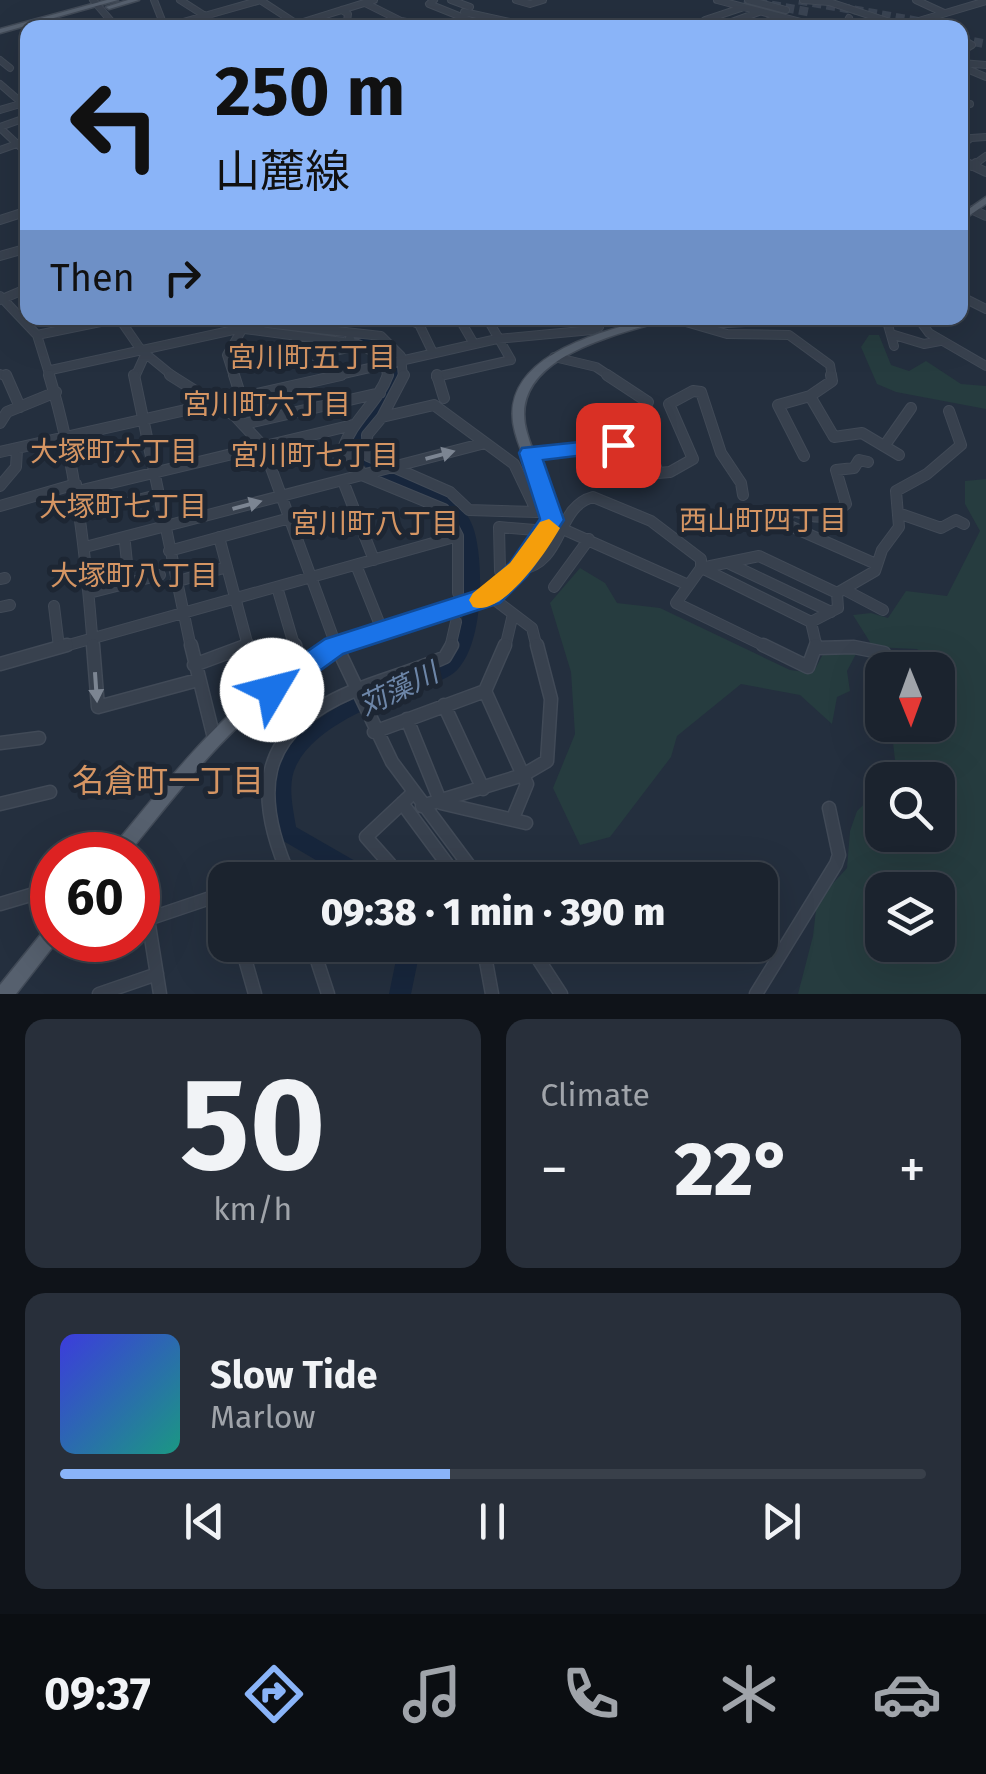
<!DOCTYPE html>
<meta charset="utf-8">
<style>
body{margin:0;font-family:"Fira Sans","Noto Sans JP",sans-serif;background:#282f3a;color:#f1f3f6;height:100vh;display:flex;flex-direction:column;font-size:38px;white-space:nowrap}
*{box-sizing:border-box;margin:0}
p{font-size:32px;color:#a0a4aa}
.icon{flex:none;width:55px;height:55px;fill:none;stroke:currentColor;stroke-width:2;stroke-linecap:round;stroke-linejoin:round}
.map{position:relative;height:994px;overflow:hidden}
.side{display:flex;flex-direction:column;gap:25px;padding:25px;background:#0f1319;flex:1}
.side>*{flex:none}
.hud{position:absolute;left:20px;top:20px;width:948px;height:305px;border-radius:20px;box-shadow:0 10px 40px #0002,0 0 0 2px #39404a;background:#8ab4f8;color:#111;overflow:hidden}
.needle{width:65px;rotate:179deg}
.tools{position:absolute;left:865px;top:652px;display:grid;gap:20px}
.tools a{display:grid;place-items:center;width:90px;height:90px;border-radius:20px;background:#1b232e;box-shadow:0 10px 40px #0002,0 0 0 2px #39404a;font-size:50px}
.speed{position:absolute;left:30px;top:832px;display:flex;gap:20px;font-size:50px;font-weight:700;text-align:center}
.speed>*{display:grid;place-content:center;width:130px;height:130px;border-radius:50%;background:#1b232e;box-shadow:0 10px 40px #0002,0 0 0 2px #39404a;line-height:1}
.speed .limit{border:15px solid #d22;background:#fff;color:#111}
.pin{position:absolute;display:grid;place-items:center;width:85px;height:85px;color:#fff;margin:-42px;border-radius:20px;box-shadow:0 5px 15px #0006}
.me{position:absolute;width:110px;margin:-55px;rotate:53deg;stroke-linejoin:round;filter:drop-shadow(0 0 8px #0008)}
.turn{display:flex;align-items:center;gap:35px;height:210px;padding:0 30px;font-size:45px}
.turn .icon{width:130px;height:130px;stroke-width:2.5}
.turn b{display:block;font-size:70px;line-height:85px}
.then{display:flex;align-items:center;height:95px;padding:0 30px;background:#0003;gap:20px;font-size:38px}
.big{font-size:75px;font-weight:800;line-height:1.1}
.side .tile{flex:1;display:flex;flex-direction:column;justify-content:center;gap:15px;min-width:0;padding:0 35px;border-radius:20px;background:#282f3a}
.side .dial{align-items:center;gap:0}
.dial b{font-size:130px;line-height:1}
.song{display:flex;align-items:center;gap:30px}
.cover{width:120px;height:120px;border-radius:15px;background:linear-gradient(135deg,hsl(240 70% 55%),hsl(170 70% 35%))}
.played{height:10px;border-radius:5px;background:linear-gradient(90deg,#8ab4f8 45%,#39404a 45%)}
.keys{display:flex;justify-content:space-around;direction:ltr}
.heat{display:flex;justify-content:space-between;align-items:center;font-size:55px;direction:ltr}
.side .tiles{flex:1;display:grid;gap:25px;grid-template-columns:1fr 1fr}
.tile:last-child{grid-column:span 2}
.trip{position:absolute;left:208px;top:862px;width:570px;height:100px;border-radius:20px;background:#1b232e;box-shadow:0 10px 40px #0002,0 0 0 2px #39404a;font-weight:800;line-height:100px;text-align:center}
.menu{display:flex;height:160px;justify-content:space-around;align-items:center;background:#0b0e12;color:#a0a4aa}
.menu .icon{width:70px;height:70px}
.menu .on{color:#8ab4f8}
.menu b{font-size:45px;color:#f1f3f6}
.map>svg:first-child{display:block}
.green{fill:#263c3f;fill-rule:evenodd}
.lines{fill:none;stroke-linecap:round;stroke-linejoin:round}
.river{fill:#17263c;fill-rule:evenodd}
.highway-tunnel{stroke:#3a4453;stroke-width:9;stroke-dasharray:9 5;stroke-linecap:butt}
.minor-far3-casing{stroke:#414a57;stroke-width:8}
.minor-far2-casing{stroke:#414a57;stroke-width:10}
.minor-far1-casing{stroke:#414a57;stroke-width:12}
.minor-casing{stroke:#414a57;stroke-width:15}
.major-casing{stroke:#414a57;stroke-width:3}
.minor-far3{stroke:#38414e;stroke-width:6}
.minor-far2{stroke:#38414e;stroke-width:8}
.minor-far1{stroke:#38414e;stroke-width:10}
.minor{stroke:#38414e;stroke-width:12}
.major{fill:#56606e;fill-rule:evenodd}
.oneway{fill:#7c8592}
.route{fill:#1a73e8;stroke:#114b97;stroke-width:2.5}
.slow{fill:#f59e0b}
.labels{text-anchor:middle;stroke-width:10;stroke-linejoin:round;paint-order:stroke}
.neighbourhood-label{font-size:28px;fill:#d59563;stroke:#1d2633}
.water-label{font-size:28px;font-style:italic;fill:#6d86a8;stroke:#1d2633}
.near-neighbourhood-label{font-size:32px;fill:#d59563;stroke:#1d2633}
</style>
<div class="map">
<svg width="986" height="994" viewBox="0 0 986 994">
<rect width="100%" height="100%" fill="#242f3e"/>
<path class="green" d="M869 335H879L891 365 909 371 926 361 961 384 986 386V409L896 392 877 384 861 347Z
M986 479V994H798L813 936 817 901 847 868 850 831 857 811 882 787V835H938V780H893L897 777 891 725H938L945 673 917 649 873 647 853 615 871 613 888 618 906 591 947 596 980 531 965 504V481ZM882 890H938V945H882Z
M580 568 605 583 617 603 660 608 790 670 813 673 823 654 848 647 856 654 847 671 850 691 837 697 832 724 800 695 741 684 677 736 671 757 610 837 580 845 553 788 575 734 571 672 550 603Z"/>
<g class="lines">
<path class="river" d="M242 318C257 317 264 326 278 329 315 338 348 327 388 341L403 371 393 398 363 432C366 442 367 452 375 459 410 492 468 482 477 543 483 577 482 642 458 669 447 681 425 685 410 691 373 705 314 728 296 766 287 784 293 808 296 827L376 873 379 880H350L280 839C275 827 274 814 273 801 269 736 336 705 387 684 410 676 440 671 453 649 467 624 464 585 463 558 461 477 384 504 355 453 351 447 351 438 349 431L382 394 389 371 378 347C334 331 278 353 242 318Z
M392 945H414L418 960 411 994H389L396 960Z"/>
<path class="highway-tunnel" d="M744 0 809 12
M799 0 955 28
M960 39 986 44"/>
<defs>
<path id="minor-far3" d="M93 0 117 28
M154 0 165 28
M180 0 224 28
M260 0 297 24
M434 0 429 4 489 28
M451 0 470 7
M516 0 530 4 543 0
M717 0 824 28
M748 0 786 10
M803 0 829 2 902 26 986 1
M916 0 944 13
M365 3 401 21 438 28
M342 10 348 14 346 28
M464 12 537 28
M705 20 744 7
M553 26 595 27
M162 28 261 0
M284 28 374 0
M715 28 759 12
M751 28 776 18
M844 28 849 18
M960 38 972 45 967 48
M0 60 10 68
M961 63 986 65
M960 66 986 77
M0 84 22 103
M960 104H970
M0 110 27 102
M0 127 28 117
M0 128 28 154
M960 146 971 138 986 137
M0 150 28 140
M960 160 973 166
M972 166 986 156"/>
<path id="minor-far2" d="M967 163 986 172
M972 166 976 163
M973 210 986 216
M0 220 28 211
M0 256 28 248
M0 296 37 335 50 377
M960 296 986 309
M0 300 28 288
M119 318 141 350 174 377
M404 318 419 324 433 353
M459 318 474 344
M672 318 727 334 789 335 830 365 832 377
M695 318 728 323 784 320
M860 318 863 321
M886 318 894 346
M918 318 929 333 986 366
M362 320 372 318
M244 329 358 344 385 358 387 377
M891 334 924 344 940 341
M37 335 120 318
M296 339 303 358 352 347 350 339
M554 357 596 367 611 377
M51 370 266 323 381 336 401 356 403 377
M0 374 7 377
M135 377 145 355
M234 377 227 355 243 328 240 318
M330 377 497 339 592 330 599 327 594 318
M436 377 511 360 487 318"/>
<path id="minor-far1" d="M6 375 20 407
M49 375C76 464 86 555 93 648
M134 375 191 648
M170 375 235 416 263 446 337 648
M234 375 241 397
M388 375C378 403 352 420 343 449L364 476 444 509 458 536V593
M437 375 444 398
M607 375 648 402
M810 396 834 437 862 433 899 455
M434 405 514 464 537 512 469 510 450 492 368 456 367 435 382 417Z
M382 417 404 375
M0 423 7 412 56 392
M244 424 380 393
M885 445 911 408
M0 452 341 375
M530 453 618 445 625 430 640 421 658 473 670 472 693 459 669 404 693 391 701 392 721 453 741 483 743 495
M804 456 778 405 810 396 832 381 831 375
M868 462 859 460 854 468 836 470 846 504C828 522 814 518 792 510L783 523 876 564
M343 481 374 560
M0 486 16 467 17 450
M78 491 353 425
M0 506 76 484
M898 513 941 528 956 520 964 524
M81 515 157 495
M565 530 686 584
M219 537 248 646 243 648
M125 543 129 583
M85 547 485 443
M169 551 290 518
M728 563 831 612
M356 565 382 630
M701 568 676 603 769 648
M701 568 759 556 837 593 838 608 811 622
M702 568 811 622
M519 570C565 563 555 507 593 497L651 521 701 559V568
M0 579 5 578
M509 579 500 571 499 527 547 531
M175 582 227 567
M277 587 295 648
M554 587 589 539
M847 591 883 610
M89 593 160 575
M837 593 875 571 882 550 899 527 896 491 927 474 961 445 949 411
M491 597 532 628 537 648
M54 606 59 647
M0 607 10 605
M811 622 817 648
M58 648 458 536
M450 648 456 622
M505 648 513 614
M822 648H858"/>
<path id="minor" d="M93 645 98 707 198 680
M191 645 214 738
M295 645 301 667
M336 645 392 762 480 880
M505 645 485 691 527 784 513 818
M763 645 808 667 816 645
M817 648 854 647 884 653 889 670
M0 664 67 645
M194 665 248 645
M444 705 483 789
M407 719 441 803 526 823
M374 732 485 691
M0 743 39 738
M402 803 459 880
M0 804 50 792
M422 806 523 775 547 761 551 699 537 645
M390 864 366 837 413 793
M259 880 286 870
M291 880C253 796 256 732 351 692 382 679 415 671 445 657L452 645
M0 904 44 891 52 897
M241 945 255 994
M312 945 328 994
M483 945 492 994
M529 945 561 994
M99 994 157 974
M160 994 148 919 225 893
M756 994 836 864 839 855 829 808"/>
<path id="major" d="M107 0H118L0 33V29Z
M128 0H139L109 9 106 7Z
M986 197V204L960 222V215Z
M653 318H668L667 320C615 335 505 358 527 433 535 463 554 488 558 520 551 533 545 548 536 560 486 627 379 625 310 669 236 715 181 788 127 855H109L111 849C167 782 224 706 300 660 322 647 346 637 370 629 425 610 488 602 526 553 534 543 539 531 546 520 542 488 523 463 515 432 495 357 600 332 653 318Z
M52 925V940H58L16 994H0V985L46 928Z"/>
</defs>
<use href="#minor-far3" class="minor-far3-casing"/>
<use href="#minor-far2" class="minor-far2-casing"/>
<use href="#minor-far1" class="minor-far1-casing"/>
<use href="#minor" class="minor-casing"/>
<use href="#major" class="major-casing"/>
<use href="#minor-far3" class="minor-far3"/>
<use href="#minor-far2" class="minor-far2"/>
<use href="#minor-far1" class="minor-far1"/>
<use href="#minor" class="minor"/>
<use href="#major" class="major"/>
</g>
<defs><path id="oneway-solid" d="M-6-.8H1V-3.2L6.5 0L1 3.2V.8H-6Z" transform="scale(2.5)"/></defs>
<g class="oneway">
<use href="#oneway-solid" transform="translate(440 455) rotate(-15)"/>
<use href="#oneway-solid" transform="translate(247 505) rotate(-15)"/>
<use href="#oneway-solid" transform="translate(96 687) rotate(86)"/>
</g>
<path class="route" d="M618 438 626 440V450L543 460 564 520 527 576 500 603 343 654 282 698H263L259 690 263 682 325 639 482 589 510 563 540 519 519 453 522 448Z"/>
<path class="slow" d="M549 519 560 528C547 551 503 617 473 607L469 600 473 593 510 563 540 522Z"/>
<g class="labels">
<g class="neighbourhood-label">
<text x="312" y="367">宮川町五丁目</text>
<text x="267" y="414">宮川町六丁目</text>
<text x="114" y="461">大塚町六丁目</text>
<text x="315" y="465">宮川町七丁目</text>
<text x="123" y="516">大塚町七丁目</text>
<text x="763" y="530">西山町四丁目</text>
<text x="375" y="533">宮川町八丁目</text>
<text x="134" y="585">大塚町八丁目</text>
</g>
<g class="water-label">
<text transform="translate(398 689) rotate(-26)" y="10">苅藻川</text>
</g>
<g class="near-neighbourhood-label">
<text x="168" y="792">名倉町一丁目</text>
</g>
</g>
</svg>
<div class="tools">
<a><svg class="needle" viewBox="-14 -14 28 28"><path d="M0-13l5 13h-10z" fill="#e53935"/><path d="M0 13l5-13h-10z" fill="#a0a4aa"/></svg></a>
<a><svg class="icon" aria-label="search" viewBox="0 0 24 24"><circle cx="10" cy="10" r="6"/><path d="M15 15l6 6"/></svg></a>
<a><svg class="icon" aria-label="layers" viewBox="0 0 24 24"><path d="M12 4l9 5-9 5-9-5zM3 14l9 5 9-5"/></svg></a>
</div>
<div class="speed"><div class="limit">60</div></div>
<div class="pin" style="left:618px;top:445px;background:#d93025"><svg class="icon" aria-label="arrive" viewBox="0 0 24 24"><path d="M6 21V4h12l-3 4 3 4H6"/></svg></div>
<svg class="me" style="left:272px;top:690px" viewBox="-20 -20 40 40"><circle r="19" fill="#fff"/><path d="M0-13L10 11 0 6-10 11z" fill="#1a73e8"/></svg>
<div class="trip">09:38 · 1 min · 390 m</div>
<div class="hud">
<div class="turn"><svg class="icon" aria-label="left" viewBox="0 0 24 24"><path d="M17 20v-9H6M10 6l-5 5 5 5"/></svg><div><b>250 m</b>山麓線</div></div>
<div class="then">Then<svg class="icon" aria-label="right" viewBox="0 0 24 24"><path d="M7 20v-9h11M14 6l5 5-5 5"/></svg></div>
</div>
</div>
<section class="side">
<div class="tiles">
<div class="tile dial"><b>50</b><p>km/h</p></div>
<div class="tile"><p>Climate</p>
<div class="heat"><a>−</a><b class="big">22°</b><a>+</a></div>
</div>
<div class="tile">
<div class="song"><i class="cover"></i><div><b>Slow Tide</b><p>Marlow</p></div></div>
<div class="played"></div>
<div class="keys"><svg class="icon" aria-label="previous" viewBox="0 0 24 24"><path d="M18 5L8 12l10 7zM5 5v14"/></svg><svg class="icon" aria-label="pause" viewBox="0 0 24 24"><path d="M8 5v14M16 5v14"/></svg><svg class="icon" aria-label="next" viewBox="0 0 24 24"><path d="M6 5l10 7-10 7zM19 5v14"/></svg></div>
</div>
</div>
</section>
<nav class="menu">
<b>09:37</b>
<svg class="icon on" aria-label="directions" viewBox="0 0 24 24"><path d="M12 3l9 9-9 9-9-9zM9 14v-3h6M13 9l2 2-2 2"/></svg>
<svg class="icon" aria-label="music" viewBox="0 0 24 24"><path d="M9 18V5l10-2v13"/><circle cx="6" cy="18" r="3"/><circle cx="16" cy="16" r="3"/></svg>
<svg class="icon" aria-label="phone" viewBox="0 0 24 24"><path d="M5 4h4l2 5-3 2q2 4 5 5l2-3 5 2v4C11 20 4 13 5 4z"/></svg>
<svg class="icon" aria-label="climate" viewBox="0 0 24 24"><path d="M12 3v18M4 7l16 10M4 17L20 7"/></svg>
<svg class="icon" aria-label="car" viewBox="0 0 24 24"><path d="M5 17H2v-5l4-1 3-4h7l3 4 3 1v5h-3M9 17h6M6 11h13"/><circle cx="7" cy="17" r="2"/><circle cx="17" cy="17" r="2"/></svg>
</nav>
